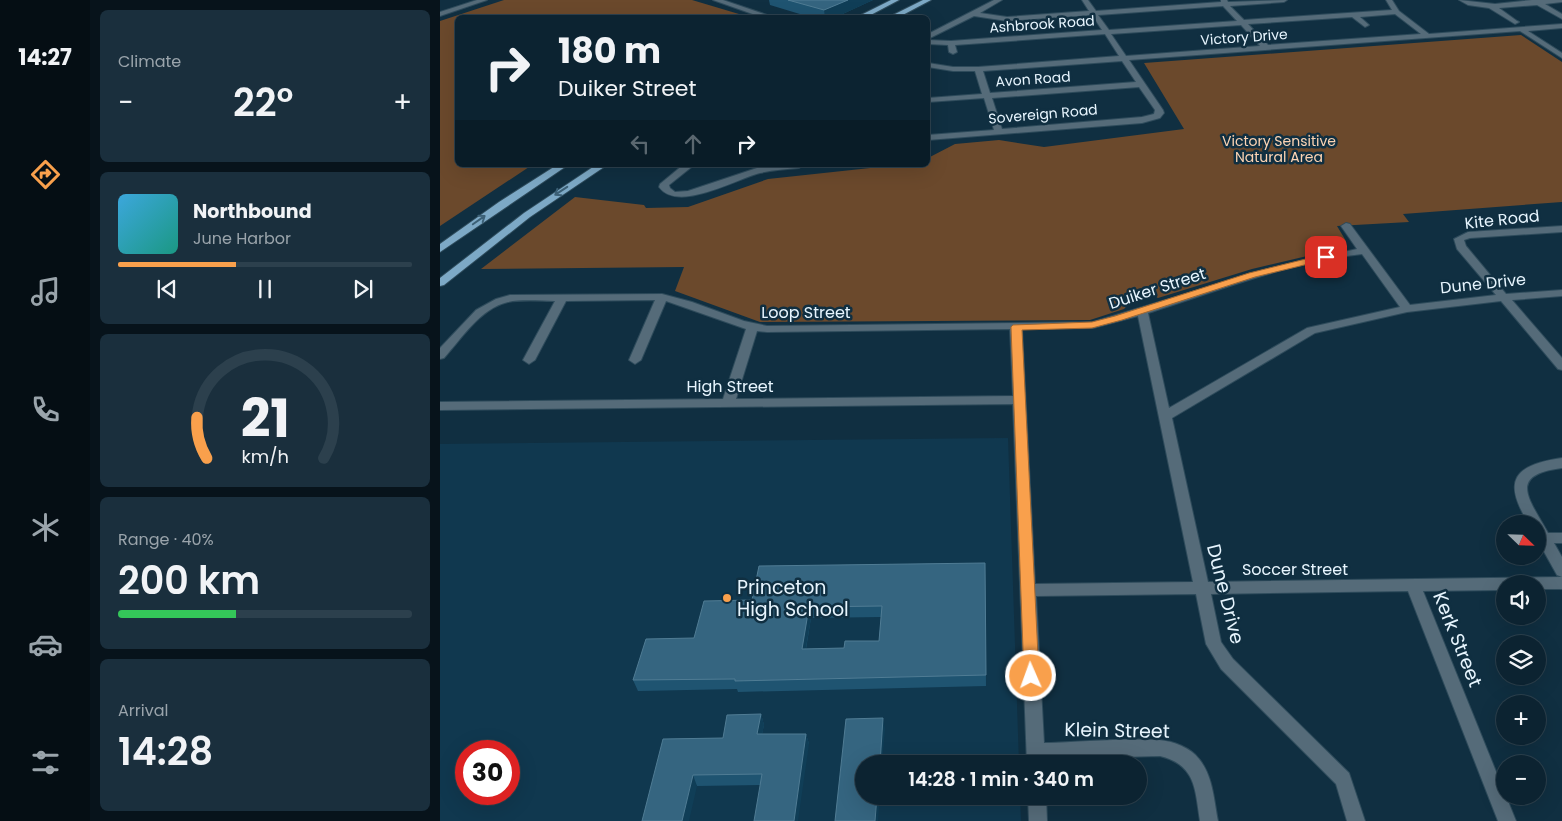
<!DOCTYPE html>
<meta charset="utf-8">
<style>
body{margin:0;font-family:Poppins,sans-serif;background:#1a2f3d;color:#f1f3f6;height:100vh;display:flex;flex-direction:column;font-size:19px;white-space:nowrap}
*{box-sizing:border-box;margin:0}
p{font-size:16px;color:#9aa4ab}
.icon{flex:none;width:28px;height:28px;fill:none;stroke:currentColor;stroke-width:2;stroke-linecap:round;stroke-linejoin:round}
.map{position:relative;flex:1;overflow:hidden}
.details{display:flex;flex-direction:column;gap:10px;padding:10px;background:#07131b;width:350px}
.details>*{flex:none}
.guide{position:absolute;left:15px;top:15px;width:475px;height:152px;border-radius:8px;box-shadow:0 5px 20px #0002,0 0 0 1px #2c404d;background:#0c2331;color:#f1f3f6;overflow:hidden}
.needle{width:32px;rotate:113deg}
.buttons{position:absolute;left:1056px;top:515px;display:grid;gap:10px}
.buttons a{display:grid;place-items:center;width:50px;height:50px;border-radius:50%;background:#0c2331;box-shadow:0 5px 20px #0002,0 0 0 1px #2c404d;font-size:25px}
.speed{position:absolute;left:15px;top:740px;display:flex;gap:10px;font-size:25px;font-weight:700;text-align:center}
.speed>*{display:grid;place-content:center;width:65px;height:65px;border-radius:50%;background:#0c2331;box-shadow:0 5px 20px #0002,0 0 0 1px #2c404d;line-height:1}
.speed .limit{border:8px solid #d22;background:#fff;color:#111}
.pin{position:absolute;display:grid;place-items:center;width:42px;height:42px;color:#fff;margin:-21px;border-radius:10px;box-shadow:0 2px 8px #0006}
.me{position:absolute;width:55px;margin:-28px;rotate:358deg;stroke-linejoin:round;filter:drop-shadow(0 0 4px #0008)}
.turn{display:flex;align-items:center;gap:18px;height:105px;padding:0 20px;font-size:22px}
.turn .icon{width:65px;height:65px;stroke-width:2.5}
.turn b{display:block;font-size:35px;line-height:42px}
.lanes{display:flex;align-items:center;height:48px;padding:0 20px;background:#0003;justify-content:center;gap:25px;direction:ltr}
.lanes .off{opacity:.35}
.big{font-size:38px;font-weight:600;line-height:1.1}
.details .tile{flex:1;display:flex;flex-direction:column;justify-content:center;gap:8px;min-width:0;padding:0 18px;border-radius:8px;background:#1a2f3d}
.details .dial{align-items:center;gap:0}
.dial svg{height:130px;overflow:visible;fill:none;stroke:#2c404d;stroke-width:7;stroke-linecap:round;text-anchor:middle}
.dial text{fill:#f1f3f6;stroke:none}
.song{display:flex;align-items:center;gap:15px}
.cover{width:60px;height:60px;border-radius:8px;background:linear-gradient(135deg,hsl(200 70% 55%),hsl(170 70% 35%))}
.played{height:5px;border-radius:2px;background:linear-gradient(90deg,#f9a04c 40%,#2c404d 40%)}
.keys{display:flex;justify-content:space-around;direction:ltr}
.heat{display:flex;justify-content:space-between;align-items:center;font-size:28px;direction:ltr}
.charge{height:8px;border-radius:4px;background:linear-gradient(90deg,#34c759 40%,#2c404d 0)}
.trip{position:absolute;left:415px;top:755px;width:292px;height:50px;border-radius:25px;background:#0c2331;box-shadow:0 5px 20px #0002,0 0 0 1px #2c404d;font-weight:600;line-height:50px;text-align:center}
main{display:flex;flex:1;min-height:0}
.dock{display:flex;flex-direction:column;width:90px;justify-content:space-around;align-items:center;background:#050e14;color:#9aa4ab}
.dock .icon{width:35px;height:35px}
.dock .on{color:#f9a04c}
.dock b{font-size:22px;color:#f1f3f6}
.map>svg:first-child{display:block}
.built{fill:#10384f;fill-rule:evenodd}
.green{fill:#6b492c}
.lines{fill:none;stroke-linecap:round;stroke-linejoin:round}
.minor-casing{stroke:#2e4b5b;stroke-width:2}
.major-casing{stroke:#2e4b5b;stroke-width:2}
.minor{fill:#556b79;fill-rule:evenodd}
.major{fill:#7da9c6;fill-rule:evenodd}
.wall{fill:#1f5471;fill-rule:evenodd}
.shaded-wall{fill:#103e57}
.building{fill:#356580;stroke:#507c94;fill-rule:evenodd}
.oneway{stroke:#3c6076}
.route{fill:#f9a04c;stroke:#a26831}
.poi-dot{fill:#f9a04c;stroke:#102f41;stroke-width:2}
.labels{text-anchor:middle;stroke-width:5;stroke-linejoin:round;paint-order:stroke}
.far-street-label{font-size:14px;fill:#e7f5fe;stroke:#102f41}
.far-park-label{font-size:14px;fill:#fdd4b3;stroke:#102f41}
.street-label{font-size:16px;fill:#e7f5fe;stroke:#102f41}
.near-poi-label{font-size:19px;fill:#e7f5fe;stroke:#102f41;text-anchor:start}
.near-street-label{font-size:19px;fill:#e7f5fe;stroke:#102f41}
</style>
<main>
<nav class="dock">
<b>14:27</b>
<svg class="icon on" aria-label="directions" viewBox="0 0 24 24"><path d="M12 3l9 9-9 9-9-9zM9 14v-3h6M13 9l2 2-2 2"/></svg>
<svg class="icon" aria-label="music" viewBox="0 0 24 24"><path d="M9 18V5l10-2v13"/><circle cx="6" cy="18" r="3"/><circle cx="16" cy="16" r="3"/></svg>
<svg class="icon" aria-label="phone" viewBox="0 0 24 24"><path d="M5 4h4l2 5-3 2q2 4 5 5l2-3 5 2v4C11 20 4 13 5 4z"/></svg>
<svg class="icon" aria-label="climate" viewBox="0 0 24 24"><path d="M12 3v18M4 7l16 10M4 17L20 7"/></svg>
<svg class="icon" aria-label="car" viewBox="0 0 24 24"><path d="M5 17H2v-5l4-1 3-4h7l3 4 3 1v5h-3M9 17h6M6 11h13"/><circle cx="7" cy="17" r="2"/><circle cx="17" cy="17" r="2"/></svg>
<svg class="icon" aria-label="filters" viewBox="0 0 24 24"><path d="M4 7h16M4 17h16"/><circle cx="9" cy="7" r="2"/><circle cx="15" cy="17" r="2"/></svg>
</nav>
<section class="details">
<div class="tile"><p>Climate</p>
<div class="heat"><a>−</a><b class="big">22°</b><a>+</a></div>
</div>
<div class="tile">
<div class="song"><i class="cover"></i><div><b>Northbound</b><p>June Harbor</p></div></div>
<div class="played"></div>
<div class="keys"><svg class="icon" aria-label="previous" viewBox="0 0 24 24"><path d="M18 5L8 12l10 7zM5 5v14"/></svg><svg class="icon" aria-label="pause" viewBox="0 0 24 24"><path d="M8 5v14M16 5v14"/></svg><svg class="icon" aria-label="next" viewBox="0 0 24 24"><path d="M6 5l10 7-10 7zM19 5v14"/></svg></div>
</div>
<div class="tile dial"><svg viewBox="0 0 100 80">
<path d="M14 69A42 42 0 1 1 86 69"/>
<path d="M14 69A42 42 0 0 1 8 44" stroke="#f9a04c"/>
<text x="50" y="56" font-size="32" font-weight="700">21</text>
<text x="50" y="72" font-size="11">km/h</text>
</svg></div>
<div class="tile"><p>Range · 40%</p><b class="big">200 km</b><div class="charge"></div></div>
<div class="tile"><p>Arrival</p><b class="big">14:28</b></div>
</section>
<div class="map">
<svg width="1122" height="821" viewBox="0 0 1122 821">
<rect width="100%" height="100%" fill="#102f41"/>
<path class="built" d="M568 438 579 764H424V796H580L581 821H0V444ZM26 751H69V794H26Z"/>
<path class="green" d="M64 0H252L309 17 18 18V165H92L0 226V21Z
M1081 35 1122 62V202L963 214 969 222 897 226 906 241V246L897 249 812 269 718 298 713 295 692 300 684 309 650 320 320 322 235 291 244 267 41 269 135 197 204 205 206 208 248 207 328 179 458 165H488V158L515 144 559 140 604 147 744 129 704 63Z"/>
<g class="lines">
<defs>
<path id="minor" d="M37 0H47L0 16V12Z
M273 0H283L336 18H324Z
M554 0H562L540 13 567 17 649 11 642 0H648L656 11 781 2V0H787L788 2 847 0 844 2 790 6 804 20 952 10 946 0H952L959 11 989 34 1122 24V28L1088 31 1122 53V58L1080 31 689 60 723 110 724 113 720 118 702 123 488 140V135L554 130 544 98 488 102V98L542 94 535 71H513L488 67V63L513 67H538L679 56 665 34 515 45 517 52 513 54 509 52 508 45 488 44V40L511 41 662 30 652 15 567 21 534 16 488 39V34ZM783 6 797 21 669 30 658 15ZM955 14 981 34 828 45 808 24 912 17 925 27 929 25 920 17ZM801 25 820 46 686 56 671 34ZM682 61 696 82 550 93 543 71ZM699 87 715 110 714 114 702 117 562 129 552 98Z
M1019 0 1055 4 1092 0H1122V2L1105 4 1122 14V19L1097 5 1059 8 1077 21 1079 22 1075 24 1049 8 1028 5Z
M243 165H254L229 185 230 188 235 192 248 191 320 167 364 165 359 168C346 169 333 170 320 173 296 179 238 213 219 187L220 184Z
M906 223 910 224 970 305 1056 295 1017 249 1014 239 1028 232 1122 226V232L1030 238 1024 240 1026 246 1066 294 1122 290V296L1072 300 1122 358V370L1118 369 1061 301 967 312 875 333 732 418 768 582 1122 577V589H1098V584H1065V590L983 591 1076 821H1058L968 591 771 594 781 642 793 659 909 773 925 821H907L896 784 781 669 766 644 756 594 596 596 604 743C641 742 681 738 719 740 733 741 751 748 759 759 773 776 774 801 778 821H760C755 789 756 765 720 756L604 759 605 764H587L573 404 0 410V402L283 399 306 329 226 301 201 360 195 364 189 360 215 300 126 301 95 360 89 364 83 360 115 301C101 301 83 299 68 302 41 308 22 338 4 358L0 359V348L36 310 56 299 70 295 222 294 252 302 304 321 327 326 653 322 828 269 917 249 901 226ZM922 254 960 307 867 328 729 408 708 313C778 291 849 262 922 254ZM698 316 753 582 595 584 582 329 653 328ZM570 329 573 396 296 399 317 331 327 332Z
M1122 458V468C1066 475 1090 500 1108 533H1122V543H1114L1122 557V577L1117 575 1098 541V524H1089C1062 481 1073 465 1122 458Z
M588 796H606L607 821H589Z"/>
<path id="major" d="M451 0H459L425 18H415Z
M483 0H491L457 18H447Z
M117 165H128L0 252V244L59 202Z
M156 165H167L90 217 4 285 0 286V278L84 213Z"/>
</defs>
<use href="#minor" class="minor-casing"/>
<use href="#major" class="major-casing"/>
<use href="#minor" class="minor"/>
<use href="#major" class="major"/>
</g>
<path class="wall" d="M329 0H433L394 18H373L330 5Z
M545 563 546 686 298 692 297 689 198 691 193 680 254 638 312 600ZM441 617 439 641 404 648 366 649 371 618Z
M321 714 324 725 322 734H366L369 744 320 785 257 786 223 739 283 738Z"/>
<path class="shaded-wall" d="M408 0H433L394 18H385L384 10Z
M369 607 371 618 364 659 362 649Z
M321 714 324 725 320 745 317 734Z
M443 718 445 729 442 764H440Z
M366 734 369 744 358 821H354Z
M253 775 257 786 249 821H242Z
M437 796H440L438 821H435Z"/>
<path class="building" d="M348 0H408L384 10Z
M545 563 546 675 295 681V679L193 680 206 639 254 638 264 601 312 600 319 566ZM442 606 439 641H405L404 648 362 649 369 607Z
M321 714 317 734H366L354 821H314L322 774 253 775 242 821H202L223 739 283 738 287 715Z
M443 718 440 764H424V796H437L435 821H395L406 719Z"/>
<defs><path id="oneway-shaft" d="M-6 0H5M1.5-3L5.5 0L1.5 3" fill="none" stroke-width="1.6" stroke-linecap="round" stroke-linejoin="round" transform="scale(1.25)"/></defs>
<g class="oneway">
<use href="#oneway-shaft" transform="translate(121 191) rotate(147)"/>
<use href="#oneway-shaft" transform="translate(39 220) rotate(-35)"/>
</g>
<path class="route" d="M886 254 889 255V259L815 277 682 320 652 328 582 330 599 676 597 681 591 683 586 681 584 676 571 327 573 325 652 322 675 316 809 273Z"/>
<circle class="poi-dot" cx="287" cy="598" r="5"/>
<g class="labels">
<g class="far-street-label">
<text transform="translate(602 24) rotate(-4)" y="5">Ashbrook Road</text>
<text transform="translate(804 37) rotate(-4)" y="5">Victory Drive</text>
<text transform="translate(593 79) rotate(-4)" y="5">Avon Road</text>
<text transform="translate(603 114) rotate(-5)" y="5">Sovereign Road</text>
</g>
<g class="far-park-label">
<text x="839" y="146">Victory Sensitive<tspan x="839" dy="16">Natural Area</tspan></text>
</g>
<g class="street-label">
<text transform="translate(1062 219) rotate(-6)" y="6">Kite Road</text>
<text transform="translate(1043 283) rotate(-6)" y="6">Dune Drive</text>
<text transform="translate(717 288) rotate(-18)" y="6">Duiker Street</text>
<text x="366" y="318">Loop Street</text>
<text x="290" y="392">High Street</text>
<text x="855" y="575">Soccer Street</text>
</g>
<g class="near-poi-label">
<text x="297" y="594">Princeton<tspan x="297" dy="22">High School</tspan></text>
</g>
<g class="near-street-label">
<text transform="translate(786 594) rotate(76)" y="7">Dune Drive</text>
<text transform="translate(1018 639) rotate(68)" y="7">Kerk Street</text>
<text transform="translate(677 730) rotate(1)" y="7">Klein Street</text>
</g>
</g>
</svg>
<div class="buttons">
<a><svg class="needle" viewBox="-14 -14 28 28"><path d="M0-13l5 13h-10z" fill="#e53935"/><path d="M0 13l5-13h-10z" fill="#9aa4ab"/></svg></a>
<a><svg class="icon" aria-label="sound" viewBox="0 0 24 24"><path d="M4 9h4l5-4v14l-5-4H4zM17 9q2 3 0 6"/></svg></a>
<a><svg class="icon" aria-label="layers" viewBox="0 0 24 24"><path d="M12 4l9 5-9 5-9-5zM3 14l9 5 9-5"/></svg></a>
<a>+</a>
<a>−</a>
</div>
<div class="speed"><div class="limit">30</div></div>
<div class="pin" style="left:886px;top:257px;background:#d93025"><svg class="icon" aria-label="arrive" viewBox="0 0 24 24"><path d="M6 21V4h12l-3 4 3 4H6"/></svg></div>
<svg class="me" style="left:591px;top:676px" viewBox="-20 -20 40 40"><circle r="17" fill="#f9a04c" stroke="#fff" stroke-width="3"/><path d="M0-11L8 9 0 5-8 9z" fill="#fff"/></svg>
<div class="trip">14:28 · 1 min · 340 m</div>
<div class="guide">
<div class="turn"><svg class="icon" aria-label="right" viewBox="0 0 24 24"><path d="M7 20v-9h11M14 6l5 5-5 5"/></svg><div><b>180 m</b>Duiker Street</div></div>
<div class="lanes"><svg class="icon off" aria-label="left" viewBox="0 0 24 24"><path d="M17 20v-9H6M10 6l-5 5 5 5"/></svg><svg class="icon off" aria-label="ahead" viewBox="0 0 24 24"><path d="M12 20V5M6 11l6-6 6 6"/></svg><svg class="icon" aria-label="right" viewBox="0 0 24 24"><path d="M7 20v-9h11M14 6l5 5-5 5"/></svg></div>
</div>
</div>
</main>
